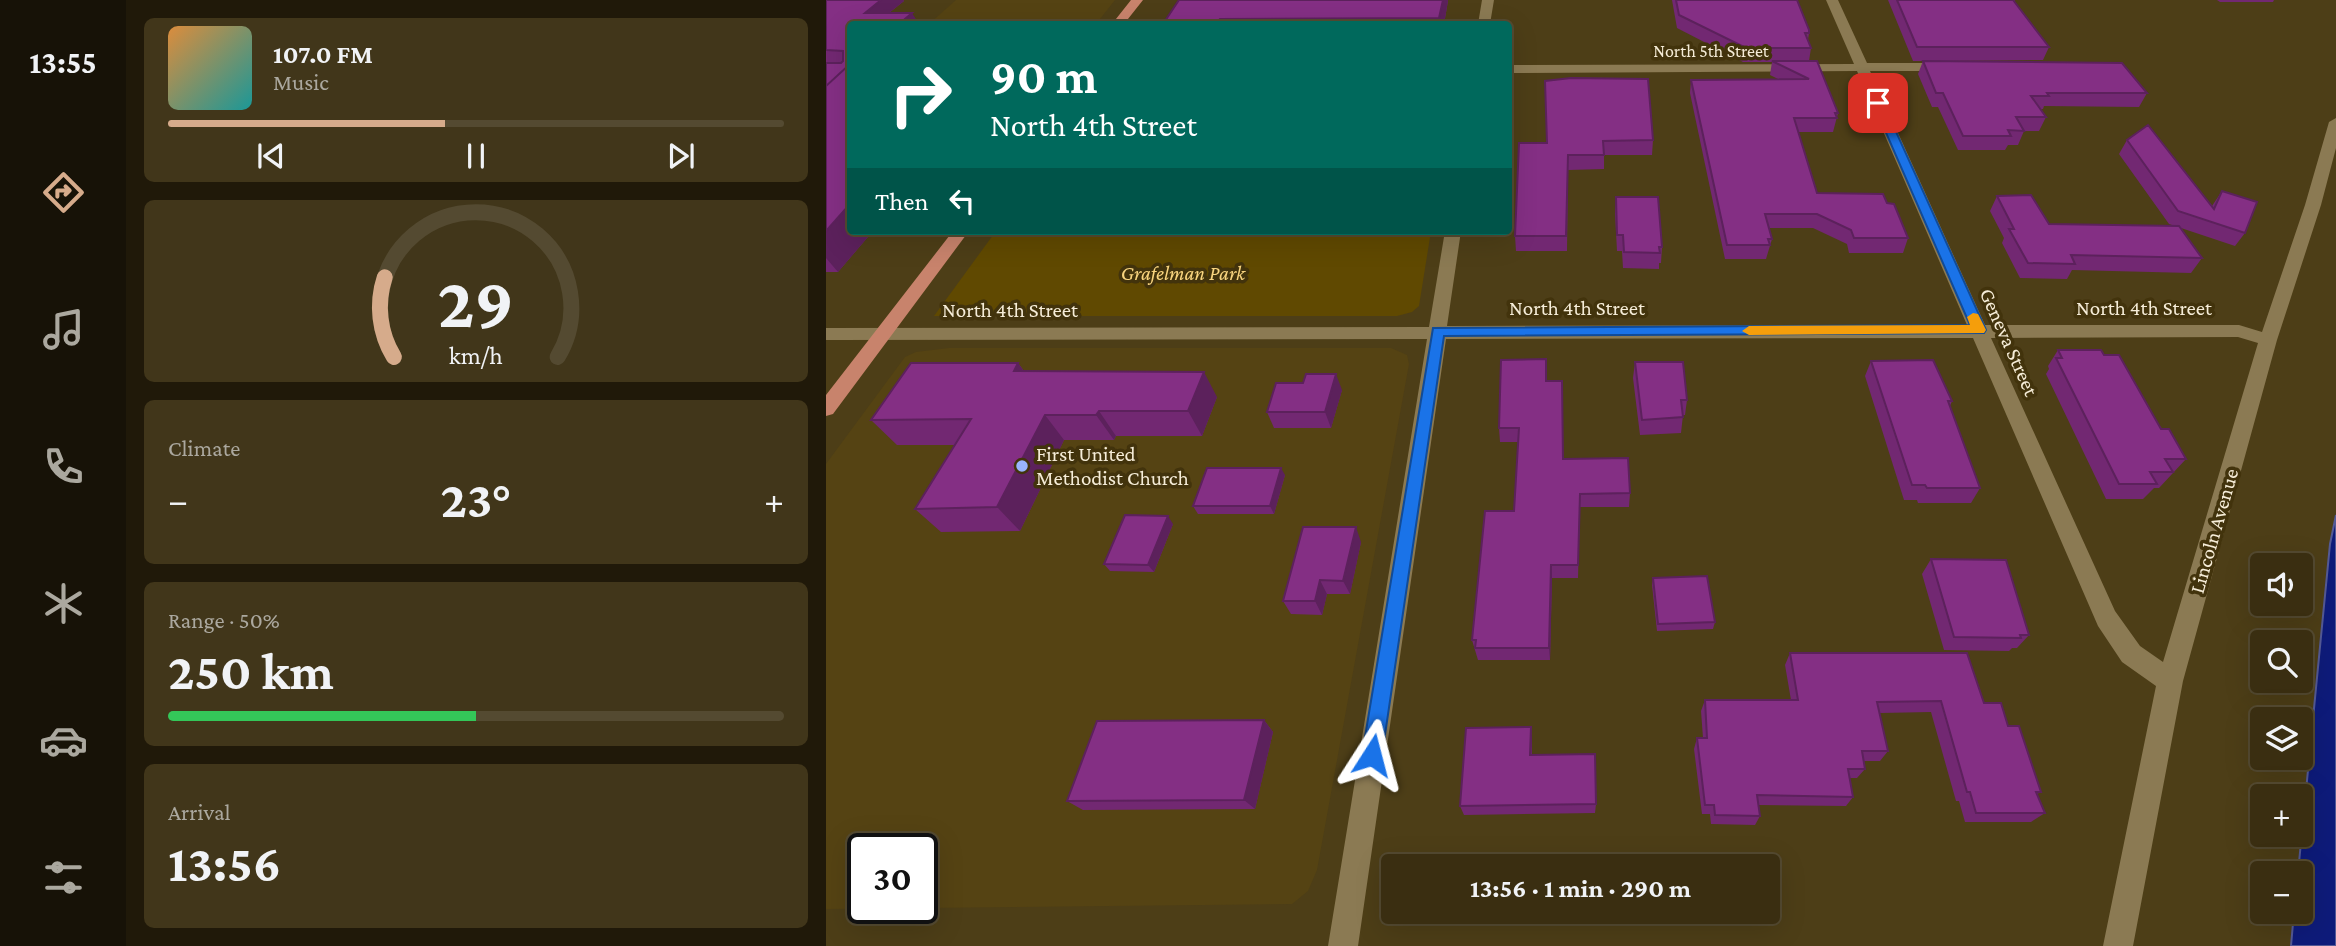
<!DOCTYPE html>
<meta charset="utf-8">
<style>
body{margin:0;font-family:"Crimson Pro",serif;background:#41361a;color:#f1f3f6;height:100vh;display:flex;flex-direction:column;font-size:26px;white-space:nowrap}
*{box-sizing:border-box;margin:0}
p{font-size:23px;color:#aba89f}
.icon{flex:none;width:38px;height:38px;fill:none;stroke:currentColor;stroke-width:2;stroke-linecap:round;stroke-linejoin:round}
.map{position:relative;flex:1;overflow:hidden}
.side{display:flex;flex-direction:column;gap:18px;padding:18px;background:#201909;width:700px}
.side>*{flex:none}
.banner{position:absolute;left:21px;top:21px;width:665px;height:214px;border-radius:7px;box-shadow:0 7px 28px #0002,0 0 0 2px #544a31;background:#00695c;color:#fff;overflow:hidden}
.buttons{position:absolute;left:1424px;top:553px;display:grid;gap:14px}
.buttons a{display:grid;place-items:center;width:63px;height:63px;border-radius:7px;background:#3a2e11;box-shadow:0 7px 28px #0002,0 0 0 2px #544a31;font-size:35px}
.speed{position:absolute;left:21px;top:833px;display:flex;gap:14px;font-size:35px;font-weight:700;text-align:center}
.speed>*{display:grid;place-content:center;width:91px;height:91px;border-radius:50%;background:#3a2e11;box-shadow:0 7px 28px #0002,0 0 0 2px #544a31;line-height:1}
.speed .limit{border:4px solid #111;border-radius:10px;background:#fff;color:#111}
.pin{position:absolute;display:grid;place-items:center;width:60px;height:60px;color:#fff;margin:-30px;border-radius:14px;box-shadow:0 4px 10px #0006}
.me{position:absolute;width:77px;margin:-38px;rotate:9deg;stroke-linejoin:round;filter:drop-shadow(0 0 5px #0008)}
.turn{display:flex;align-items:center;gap:24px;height:147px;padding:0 28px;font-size:32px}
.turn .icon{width:91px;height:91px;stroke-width:2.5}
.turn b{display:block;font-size:49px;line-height:60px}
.then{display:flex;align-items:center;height:66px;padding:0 28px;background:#0003;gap:14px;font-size:26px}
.big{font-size:52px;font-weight:700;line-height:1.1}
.side .tile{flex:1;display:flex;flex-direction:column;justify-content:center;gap:10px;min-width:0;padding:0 24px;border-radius:10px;background:#41361a}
.side .dial{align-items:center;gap:0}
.dial svg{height:182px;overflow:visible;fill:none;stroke:#544a31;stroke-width:7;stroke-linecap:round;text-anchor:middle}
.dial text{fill:#f1f3f6;stroke:none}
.song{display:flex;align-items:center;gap:21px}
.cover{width:84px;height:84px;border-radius:10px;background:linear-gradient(135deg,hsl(30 70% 55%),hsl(180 70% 35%))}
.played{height:7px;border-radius:4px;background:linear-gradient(90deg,#d6ab8b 45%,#544a31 45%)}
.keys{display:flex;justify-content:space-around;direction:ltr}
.heat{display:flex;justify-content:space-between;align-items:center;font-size:38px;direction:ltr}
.charge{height:10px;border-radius:5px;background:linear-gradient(90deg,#34c759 50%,#544a31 0)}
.trip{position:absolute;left:555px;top:854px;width:399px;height:70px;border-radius:7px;background:#3a2e11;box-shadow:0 7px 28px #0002,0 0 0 2px #544a31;font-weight:700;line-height:70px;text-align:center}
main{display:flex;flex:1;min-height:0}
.menu{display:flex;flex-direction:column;width:126px;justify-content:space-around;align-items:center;background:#171207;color:#aba89f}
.menu .icon{width:49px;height:49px}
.menu .active{color:#d6ab8b}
.menu b{font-size:32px;color:#f1f3f6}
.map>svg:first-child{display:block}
.built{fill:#554313;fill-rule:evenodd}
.green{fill:#604901}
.water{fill:#0e1b7a;stroke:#545a96;stroke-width:2}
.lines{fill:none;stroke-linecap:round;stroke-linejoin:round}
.minor{fill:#8b7a53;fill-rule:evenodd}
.major{fill:#c8836c;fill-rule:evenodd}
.wall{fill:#722872}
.shaded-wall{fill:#5c215c}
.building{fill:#842f84;stroke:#5c215c;stroke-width:2}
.route{fill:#1a73e8;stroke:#114b97;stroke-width:2}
.slow{fill:#f59e0b}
.poi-dot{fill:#99b5fd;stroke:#42330c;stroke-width:2.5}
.labels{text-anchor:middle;stroke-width:7;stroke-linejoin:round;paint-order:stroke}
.far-street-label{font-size:18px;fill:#f6edd8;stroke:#42330c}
.park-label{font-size:21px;font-style:italic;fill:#f9d57f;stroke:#42330c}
.street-label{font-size:21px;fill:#f6edd8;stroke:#42330c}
.poi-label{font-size:21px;fill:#f6edd8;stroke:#42330c;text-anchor:start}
</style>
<main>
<nav class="menu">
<b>13:55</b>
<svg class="icon active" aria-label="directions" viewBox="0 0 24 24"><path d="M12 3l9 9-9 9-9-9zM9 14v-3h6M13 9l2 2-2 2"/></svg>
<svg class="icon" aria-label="music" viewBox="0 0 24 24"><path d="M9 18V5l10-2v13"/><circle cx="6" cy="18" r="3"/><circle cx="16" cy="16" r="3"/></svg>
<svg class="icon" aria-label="phone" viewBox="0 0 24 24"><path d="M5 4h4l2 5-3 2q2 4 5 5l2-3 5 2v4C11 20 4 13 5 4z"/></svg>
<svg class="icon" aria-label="climate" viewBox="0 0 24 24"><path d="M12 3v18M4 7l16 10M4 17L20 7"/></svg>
<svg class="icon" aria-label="car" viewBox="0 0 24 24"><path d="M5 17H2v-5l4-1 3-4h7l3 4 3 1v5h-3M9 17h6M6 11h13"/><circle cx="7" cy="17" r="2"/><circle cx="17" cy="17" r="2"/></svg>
<svg class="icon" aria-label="filters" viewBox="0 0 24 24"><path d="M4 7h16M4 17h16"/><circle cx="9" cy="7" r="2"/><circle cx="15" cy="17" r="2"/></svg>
</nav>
<section class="side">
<div class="tile">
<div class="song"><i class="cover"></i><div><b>107.0 FM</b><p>Music</p></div></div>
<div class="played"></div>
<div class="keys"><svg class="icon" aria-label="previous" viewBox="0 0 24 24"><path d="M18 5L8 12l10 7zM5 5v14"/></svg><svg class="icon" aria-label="pause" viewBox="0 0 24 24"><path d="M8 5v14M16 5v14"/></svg><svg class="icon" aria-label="next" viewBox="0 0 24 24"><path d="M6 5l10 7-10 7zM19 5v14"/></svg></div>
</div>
<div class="tile dial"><svg viewBox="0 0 100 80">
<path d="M14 69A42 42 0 1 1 86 69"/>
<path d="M14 69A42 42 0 0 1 10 34" stroke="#d6ab8b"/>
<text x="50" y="56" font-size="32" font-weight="700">29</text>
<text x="50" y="72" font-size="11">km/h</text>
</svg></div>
<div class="tile"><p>Climate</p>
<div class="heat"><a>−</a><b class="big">23°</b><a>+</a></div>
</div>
<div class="tile"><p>Range · 50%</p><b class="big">250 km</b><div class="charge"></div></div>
<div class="tile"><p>Arrival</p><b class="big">13:56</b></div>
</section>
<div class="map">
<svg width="1510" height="946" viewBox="0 0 1510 946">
<rect width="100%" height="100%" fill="#4d3e17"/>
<path class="built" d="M130 0H289L270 24H103Z
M123 348H565L581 355 583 364 491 870 482 891 466 904 0 909V464L79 357 90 352ZM37 849H96V908H37Z"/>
<path class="green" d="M170 231H605L593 306 586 312 571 316H108Z"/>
<path class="water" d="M1510 515V946H1465L1468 912H1475V873H1472L1504 544Z"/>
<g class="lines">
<path class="minor" d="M656 0H668L664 24H652Z
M1000 0H1012L1041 63H1121L1127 67 1121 71H1044L1159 325H1413L1436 332 1479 205 1503 122 1510 118V148L1495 205 1451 340 1357 681 1307 946H1277L1330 686 1296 662 1272 626 1147 338 620 339 532 946H502L601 339 0 340V328L603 327 619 231H635L621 326 1141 325 1031 71 682 73V65L1028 64ZM1412 337 1432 343 1337 662 1314 646 1289 611 1165 338Z"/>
<path class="major" d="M305 0H317L298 24H286Z
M127 231H143L7 414 0 416V395Z"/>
</g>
<path class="wall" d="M0 0H77L78 1 63 13 24 24V231H47L12 272H0Z
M353 0 622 1 618 24H337Z
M846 0H971L983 33 982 40 985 48 983 61 1012 113 1007 132H972L991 193 1061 203 1082 238 1077 253H1023L1021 244 987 228H943L946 239 940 259H899L864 93 865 80 952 79 944 75 946 62H917L851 28Z
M1062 0H1189L1188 2 1223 47 1217 60 1119 61 1321 93 1313 107 1218 106 1217 109H1215L1220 117 1213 131H1198L1192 145H1182L1179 150H1132L1112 107H1106L1092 74 1097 61H1087Z
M1391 0H1448L1447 2H1394Z
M827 140 826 155H778V169L742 170 741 251H690L689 236 693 143Z
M1301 140 1386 206 1396 191 1419 233 1409 246 1355 228 1376 258 1365 273 1246 270 1241 279 1194 278 1176 243 1178 238 1164 211 1171 196 1223 224 1349 226 1343 224 1293 154Z
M790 197 836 247 835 263H833V269L797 268 796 251H791L789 213Z
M1232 350 1278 355 1360 459 1333 488H1328L1317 499H1280L1220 374 1223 369 1222 366Z
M1045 361 1126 401 1124 406 1154 488 1145 503H1092L1091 500H1078L1039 376Z
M809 362 861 400 859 415H857L855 433 814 435 807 378Z
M192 363 198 371 391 397 376 436H290L288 440H238L194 531 115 532 89 509 129 445H71L45 420Z
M721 381 737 459 804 493 803 507H754L752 578H726L724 660H652L646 640 688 511 692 442H674L673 428Z
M516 390 505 428H448L441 412Z
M459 475 448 514H372L367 506Z
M347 524 328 572 284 571 278 564Z
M535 542 524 594H501L496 615 465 614 457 601Z
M1105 559 1203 635 1191 648H1186L1183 651 1118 650 1096 574Z
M827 578 889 622 887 629 831 631 826 585Z
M964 653 1158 703 1182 726 1215 792 1211 794 1219 813 1205 822H1139L1133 801H1130L1105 712 1054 713 1062 751 1054 761H1038L1039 769 1031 778H1024L1027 797 1020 806 933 805 934 816 929 825 885 824 884 814H876L868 749 871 738H877L875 711 879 700H965L959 665Z
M438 720 447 732 429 809 257 810 241 801Z
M706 739V755L770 804 769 813 638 815 634 806Z"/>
<path class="shaded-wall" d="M55 0H77L78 1 49 24 39 13Z
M617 0H622V1L618 24H614L613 18Z
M86 13 93 24H73Z
M24 204V231H47L12 272 0 258V231Z
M192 363 211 389 188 371Z
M378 372 391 397 376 436 362 411Z
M510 374 516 390 505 428 499 412Z
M273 411 290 436 288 440 270 415Z
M219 415 238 440 194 531 171 507Z
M455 468 459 475 448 514 444 506Z
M342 516 347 524 328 572 322 565Z
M530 527 535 542 524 594 517 581Z
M725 565 726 578 724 660 723 648Z
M494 580 501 594 496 615 489 601Z
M438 720 447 732 429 809 418 800Z
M705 727 706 739 705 766 704 755Z"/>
<path class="building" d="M0 0H55L39 13H86L73 24H24V64L0 86V63H15L17 61V51L0 50Z
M353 0H617L613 18 394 19 390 24H337Z
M850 0H971L983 30V33H979L985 48H920L853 15Z
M1071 0H1187L1223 47H1091Z
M946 61H991L1012 113H1009L1011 118H968L991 193 1057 194 1061 203 1068 204 1082 238H1028L1025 230 991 214H939L946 239H942L944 245H901L865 80 983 79Z
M1097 61 1296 63 1321 93H1221L1223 96H1205L1220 117H1190L1198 131 1182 130 1185 136H1137L1117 93H1110Z
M24 64V204L0 231V86Z
M745 78 822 79 827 140 777 141 778 155H742L740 236H689L693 143H721L719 81Z
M1322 125 1388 209 1396 191 1431 202 1419 233 1352 211 1301 140Z
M1205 195 1223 224 1353 226 1376 258 1245 255 1249 264 1202 263 1183 229H1188L1171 196Z
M790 197H832L836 247H833L834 253 798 252 797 235H791Z
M1232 350H1275L1278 355H1293L1335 429H1343L1360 459H1339L1347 472H1324L1331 484H1293L1230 358H1236Z
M720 359V381H736L737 459 802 458 804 493 754 494 752 565H725L723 648H649L650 640H646L659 511H688L693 428H673L675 360Z
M1107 360 1126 401H1122L1154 488H1101L1099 485H1086L1045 361Z
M809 362H857L861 400H855L857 417 816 420Z
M85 363H192L188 371 378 372 362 411H273L270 415H219L171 507 89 509 145 419 45 420Z
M480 374H510L499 412H441L450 383H477Z
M381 468H455L444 506H367Z
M299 515 342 516 322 565 278 564Z
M477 527H530L517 581 494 580 489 601H457Z
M1105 559 1180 560 1203 635H1194L1195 638 1128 637Z
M881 576 889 622 832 624 827 578Z
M964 653H1141L1158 703H1175L1182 726H1193L1215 792H1210L1219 813H1150L1144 792H1141L1115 701 1051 702 1062 751H1036L1039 769H1022L1027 797 931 795 934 816 889 815 888 805H879L871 738H881L879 700H972Z
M438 720 418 800 241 801 271 721Z
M705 727 704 755 769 754 770 804 634 806 640 728Z"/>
<path class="route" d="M1052 100 1057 103 1160 330 1158 333 618 336 556 755 553 763 546 766 539 763 536 755 607 328 1144 325 1047 103Z"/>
<path class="slow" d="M1147 313 1152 314 1160 330 1158 333 923 335 916 331 923 326 1144 325 1141 317Z"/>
<circle class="poi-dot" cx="196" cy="466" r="7"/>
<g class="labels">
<g class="far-street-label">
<text x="885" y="57">North 5th Street</text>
</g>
<g class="park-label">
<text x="357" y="280">Grafelman Park</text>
</g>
<g class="street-label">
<text x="751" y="315">North 4th Street</text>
<text x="1318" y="315">North 4th Street</text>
<text x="184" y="317">North 4th Street</text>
<text transform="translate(1183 342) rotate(66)" y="7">Geneva Street</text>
<text transform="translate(1388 531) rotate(-74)" y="7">Lincoln Avenue</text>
</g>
<g class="poi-label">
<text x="210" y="461">First United<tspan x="210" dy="24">Methodist Church</tspan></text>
</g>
</g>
</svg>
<div class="buttons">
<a><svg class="icon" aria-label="sound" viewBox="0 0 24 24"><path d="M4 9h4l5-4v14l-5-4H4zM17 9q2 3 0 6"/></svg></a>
<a><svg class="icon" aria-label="search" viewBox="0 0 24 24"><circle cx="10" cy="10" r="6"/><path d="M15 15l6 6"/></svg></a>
<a><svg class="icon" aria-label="layers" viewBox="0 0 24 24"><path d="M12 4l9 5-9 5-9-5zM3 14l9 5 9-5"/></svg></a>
<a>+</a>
<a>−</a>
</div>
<div class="speed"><div class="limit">30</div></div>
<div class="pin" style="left:1052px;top:103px;background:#d93025"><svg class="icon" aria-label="arrive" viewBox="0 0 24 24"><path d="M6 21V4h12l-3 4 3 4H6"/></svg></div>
<svg class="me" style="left:546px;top:755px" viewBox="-20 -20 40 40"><path d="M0-17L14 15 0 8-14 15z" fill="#1a73e8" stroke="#fff" stroke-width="4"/></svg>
<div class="trip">13:56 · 1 min · 290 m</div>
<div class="banner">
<div class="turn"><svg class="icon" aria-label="right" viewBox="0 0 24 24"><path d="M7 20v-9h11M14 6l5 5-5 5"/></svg><div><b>90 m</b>North 4th Street</div></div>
<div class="then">Then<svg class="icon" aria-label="left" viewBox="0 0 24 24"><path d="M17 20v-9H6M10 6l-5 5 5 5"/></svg></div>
</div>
</div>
</main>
